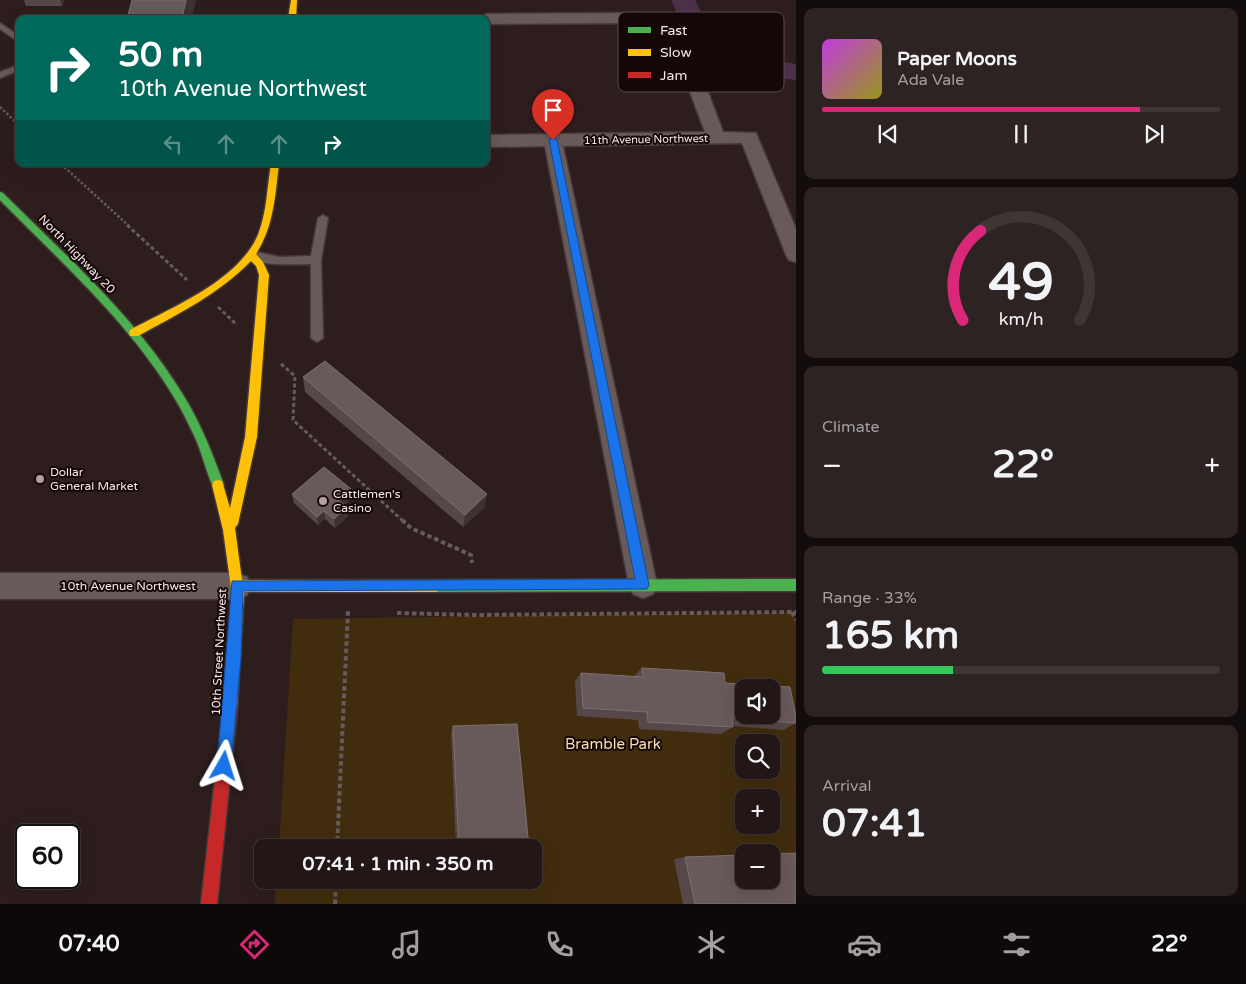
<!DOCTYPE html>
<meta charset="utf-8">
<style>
body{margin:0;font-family:"Varela Round",sans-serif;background:#2e2323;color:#f1f3f6;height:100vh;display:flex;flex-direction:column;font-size:19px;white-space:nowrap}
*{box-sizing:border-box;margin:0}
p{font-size:16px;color:#a29fa1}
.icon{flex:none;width:28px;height:28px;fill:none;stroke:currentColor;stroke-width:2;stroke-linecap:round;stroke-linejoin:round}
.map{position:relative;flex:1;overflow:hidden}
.details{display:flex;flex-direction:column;gap:8px;padding:8px;background:#130c0c;width:450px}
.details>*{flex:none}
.guide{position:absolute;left:15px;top:15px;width:475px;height:152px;border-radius:10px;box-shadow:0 5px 20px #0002,0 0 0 1px #3f3535;background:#00695c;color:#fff;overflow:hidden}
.tools{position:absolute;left:735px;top:679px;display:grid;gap:10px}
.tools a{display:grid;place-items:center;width:45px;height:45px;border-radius:10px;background:#221616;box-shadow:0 5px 20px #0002,0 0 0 1px #3f3535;font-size:25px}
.speed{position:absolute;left:15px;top:824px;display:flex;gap:10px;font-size:25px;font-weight:700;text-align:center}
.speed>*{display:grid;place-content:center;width:65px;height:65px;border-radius:50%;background:#221616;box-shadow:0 5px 20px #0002,0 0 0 1px #3f3535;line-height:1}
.speed .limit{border:2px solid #111;border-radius:8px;background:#fff;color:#111}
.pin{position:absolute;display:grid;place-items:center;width:42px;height:42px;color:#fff;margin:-51px -21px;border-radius:50% 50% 50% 0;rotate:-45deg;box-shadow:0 0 5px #0007}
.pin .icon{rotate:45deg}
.me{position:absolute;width:55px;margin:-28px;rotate:6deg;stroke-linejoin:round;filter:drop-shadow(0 0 4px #0008)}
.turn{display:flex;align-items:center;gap:18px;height:105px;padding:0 20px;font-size:22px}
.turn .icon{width:65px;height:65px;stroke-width:2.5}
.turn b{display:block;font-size:35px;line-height:42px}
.lanes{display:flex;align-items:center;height:48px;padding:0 20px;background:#0003;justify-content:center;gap:25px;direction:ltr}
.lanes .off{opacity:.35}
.big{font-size:38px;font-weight:800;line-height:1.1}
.details .widget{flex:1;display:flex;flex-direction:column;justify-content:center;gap:8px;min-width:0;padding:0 18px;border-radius:10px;background:#2e2323}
.details .dial{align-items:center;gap:0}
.dial svg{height:130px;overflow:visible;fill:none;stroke:#3f3535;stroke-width:7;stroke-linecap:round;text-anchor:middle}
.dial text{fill:#f1f3f6;stroke:none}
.song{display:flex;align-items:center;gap:15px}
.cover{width:60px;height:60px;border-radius:8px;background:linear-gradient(135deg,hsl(290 70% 55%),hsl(60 70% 35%))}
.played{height:5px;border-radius:2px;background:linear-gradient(90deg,#db2777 80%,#3f3535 80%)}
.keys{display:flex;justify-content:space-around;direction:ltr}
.heat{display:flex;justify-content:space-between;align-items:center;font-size:28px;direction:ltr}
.charge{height:8px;border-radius:4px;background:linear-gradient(90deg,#34c759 33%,#3f3535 0)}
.trip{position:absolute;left:254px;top:839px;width:288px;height:50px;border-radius:10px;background:#221616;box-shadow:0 5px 20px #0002,0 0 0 1px #3f3535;font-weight:800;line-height:50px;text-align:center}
.tab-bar{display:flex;height:80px;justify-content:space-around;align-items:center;background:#0e0909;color:#a29fa1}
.tab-bar .icon{width:35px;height:35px}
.tab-bar .selected{color:#db2777}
.tab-bar b{font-size:22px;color:#f1f3f6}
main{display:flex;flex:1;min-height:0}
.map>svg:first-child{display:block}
.green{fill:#412d0e;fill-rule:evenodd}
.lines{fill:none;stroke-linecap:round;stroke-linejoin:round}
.river{fill:#4b3049;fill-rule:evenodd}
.lane-casing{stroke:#473939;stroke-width:3}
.street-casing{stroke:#473939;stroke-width:3}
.fast-casing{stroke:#473939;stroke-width:3}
.slow-casing{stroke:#473939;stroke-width:3}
.jam-casing{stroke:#473939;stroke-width:3}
.path-far2{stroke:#675a5a;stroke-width:2.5;stroke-dasharray:2.5 2;stroke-linecap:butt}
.path-far1{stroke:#675a5a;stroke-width:3;stroke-dasharray:4 2.5;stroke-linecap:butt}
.path{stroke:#675a5a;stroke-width:4;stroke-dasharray:4.5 3;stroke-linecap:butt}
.lane{fill:#675a59;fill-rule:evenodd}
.street{fill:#675a59;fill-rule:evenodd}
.fast{fill:#4caf50;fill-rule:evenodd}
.slow{fill:#ffc107;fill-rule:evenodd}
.jam{fill:#c62828;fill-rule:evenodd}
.wall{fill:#56484a}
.shaded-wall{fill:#3f3031}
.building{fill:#68595a;stroke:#7f6f70;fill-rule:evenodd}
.route{fill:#1a73e8;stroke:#114b97}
.poi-dot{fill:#b3a09f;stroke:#130707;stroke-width:2}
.labels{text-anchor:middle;stroke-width:4;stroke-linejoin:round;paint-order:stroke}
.far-street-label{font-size:11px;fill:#fbe6e5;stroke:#130707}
.street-label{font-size:12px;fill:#fbe6e5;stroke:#130707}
.poi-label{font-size:12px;fill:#fbe6e5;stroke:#130707;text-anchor:start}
.near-park-label{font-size:15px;fill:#fdddae;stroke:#130707}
.key{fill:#130707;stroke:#594a4a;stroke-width:1}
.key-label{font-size:14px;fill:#fbe6e5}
</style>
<main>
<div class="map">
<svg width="796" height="904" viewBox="0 0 796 904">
<rect width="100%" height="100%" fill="#2e1d1d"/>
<path class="green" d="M792 612 796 620V904H275L276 880H532V848L279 847 293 619ZM744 688H771V715H744ZM744 742H771V770H744ZM744 798H771V825H744ZM744 852H771V880H744Z"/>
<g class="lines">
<path class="river" d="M671 0H695C713 39 754 60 796 64V80C742 76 692 52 671 0Z"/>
<defs>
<path id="lane" d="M0 23 19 36V42L0 29Z
M19 65V70L0 78V72Z
M323 215 328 218 321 260 323 338 317 342 311 338V264C295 264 256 267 246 255L251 251 280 257 311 256 318 218Z"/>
<path id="street" d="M637 13 643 15 689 58 702 76 723 132 756 133 796 229V262L789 260 786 255 742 143 563 146 657 585 653 594 643 598 633 594 629 585 545 146 486 147V135L705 132 684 76 677 66 633 23 486 24V19H478L486 14Z
M0 573H237L247 577 251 586 247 595 237 599H0Z"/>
<path id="fast" d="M0 192 3 193C67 257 138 319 185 398 202 426 213 455 224 485L222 489 218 490 214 489C207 474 203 457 197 442 191 429 185 416 178 404 133 326 63 264 0 200Z
M796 579V591L436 592 432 590 430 586 432 582 436 580Z"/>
<path id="slow" d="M291 0H297L296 19H288Z
M271 164H279C275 196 274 226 256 254L263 262 269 275 257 437 238 524 235 528 242 580H436L440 582 442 586 440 590 436 592H244L237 709 235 714 230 716 225 714 223 709 232 595 223 530 212 485 214 481 218 480 222 481 230 508 245 437 259 275 256 266 251 261C219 294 178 314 138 336H130L129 333 130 330C172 307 241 280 259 232 267 210 267 187 271 164Z"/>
<path id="jam" d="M230 702 235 704 237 709 217 904H201L223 709 225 704Z"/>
</defs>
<use href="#lane" class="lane-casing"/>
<use href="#street" class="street-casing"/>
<use href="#fast" class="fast-casing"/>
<use href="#slow" class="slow-casing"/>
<use href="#jam" class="jam-casing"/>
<path class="path-far2" d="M0 107 19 125
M61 164 129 226"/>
<path class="path-far1" d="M127 225 187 280
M218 307 237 325
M281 364 295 376 293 420 403 521"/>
<path class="path" d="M402 520 411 528 471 555 472 563
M792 612 796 620
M397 613 475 615 796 612
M337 848 348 611H350
M335 904 336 880"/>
<use href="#lane" class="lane"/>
<use href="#street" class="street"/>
<use href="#fast" class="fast"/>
<use href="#slow" class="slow"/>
<use href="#jam" class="jam"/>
</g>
<path class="wall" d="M24 0H64L62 6H26Z
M303 377 485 507 463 527 305 392Z
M351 489 352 498 344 505 348 516 335 528 325 519 318 525 294 503 292 494Z
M642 668 725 683 796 716V723L783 730 733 726V727L721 734 639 729 638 720 577 716 575 681 581 673 633 677Z
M453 726 529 848H456L451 732Z
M685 857 796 904H683L674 859Z"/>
<path class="shaded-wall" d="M60 0H64L62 6Z
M186 0H196L192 19H182Z
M351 489 352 498 340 509 338 500Z
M487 494 485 507 463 527 465 515Z
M347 507 348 516 335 528 334 519Z
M324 511 325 519 318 525 317 517Z"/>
<path class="building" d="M132 0H186L182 19H127Z
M325 361 487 494 465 515 303 377Z
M324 467 351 489 338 500 347 507 334 519 324 511 317 517 292 494Z
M642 668 724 673 725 683 790 687 796 716V723L732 718 733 727 648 722 647 712 583 708 581 673 643 677ZM744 688H771V715H744Z
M517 724 529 848H459L453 726Z
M796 853V904H695L685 857 744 855V880H771V854Z"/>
<path class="route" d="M553 137 557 140 649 585 647 589 243 591 241 658 231 766 229 771 224 773 219 771 217 766 232 581 635 579 549 140Z"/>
<g class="poi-dot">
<circle cx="40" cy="479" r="5"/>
<circle cx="323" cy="501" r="5"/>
</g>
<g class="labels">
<g class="far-street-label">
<text transform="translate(646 139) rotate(-1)" y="4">11th Avenue Northwest</text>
</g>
<g class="street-label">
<text transform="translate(77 254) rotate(46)" y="4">North Highway 20</text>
<text x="128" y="590">10th Avenue Northwest</text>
<text transform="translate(219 652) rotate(-87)" y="4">10th Street Northwest</text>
</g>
<g class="poi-label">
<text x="50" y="476">Dollar<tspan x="50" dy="14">General Market</tspan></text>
<text x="333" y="498">Cattlemen's<tspan x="333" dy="14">Casino</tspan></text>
</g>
<g class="near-park-label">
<text x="613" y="749">Bramble Park</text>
</g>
</g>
<rect x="618" y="12" width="166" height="80" rx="8" class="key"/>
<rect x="628" y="27" width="23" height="6" fill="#4caf50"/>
<rect x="628" y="49" width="23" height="7" fill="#ffc107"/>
<rect x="628" y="72" width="23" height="6" fill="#c62828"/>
<g class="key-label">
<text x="660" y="35">Fast</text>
<text x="660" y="57">Slow</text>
<text x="660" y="80">Jam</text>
</g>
</svg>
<div class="tools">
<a><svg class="icon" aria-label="sound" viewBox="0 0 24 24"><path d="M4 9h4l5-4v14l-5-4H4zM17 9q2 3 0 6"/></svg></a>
<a><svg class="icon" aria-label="search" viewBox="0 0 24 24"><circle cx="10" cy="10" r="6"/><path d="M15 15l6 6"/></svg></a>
<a>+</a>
<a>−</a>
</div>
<div class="speed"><div class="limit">60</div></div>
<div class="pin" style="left:553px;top:140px;background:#d93025"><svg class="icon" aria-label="arrive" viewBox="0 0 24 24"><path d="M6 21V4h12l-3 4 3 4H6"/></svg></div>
<svg class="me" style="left:224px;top:766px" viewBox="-20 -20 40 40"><path d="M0-17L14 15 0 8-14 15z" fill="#1a73e8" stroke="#fff" stroke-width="4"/></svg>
<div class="trip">07:41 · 1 min · 350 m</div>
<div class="guide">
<div class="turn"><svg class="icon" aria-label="right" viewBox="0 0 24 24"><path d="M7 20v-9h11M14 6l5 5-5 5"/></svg><div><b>50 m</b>10th Avenue Northwest</div></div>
<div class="lanes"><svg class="icon off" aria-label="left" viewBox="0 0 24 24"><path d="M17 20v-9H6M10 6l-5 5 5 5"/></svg><svg class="icon off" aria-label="ahead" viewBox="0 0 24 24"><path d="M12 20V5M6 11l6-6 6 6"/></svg><svg class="icon off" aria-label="ahead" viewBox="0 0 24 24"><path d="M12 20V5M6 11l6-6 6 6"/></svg><svg class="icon" aria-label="right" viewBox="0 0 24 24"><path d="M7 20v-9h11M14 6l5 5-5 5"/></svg></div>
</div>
</div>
<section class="details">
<div class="widget">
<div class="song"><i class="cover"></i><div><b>Paper Moons</b><p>Ada Vale</p></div></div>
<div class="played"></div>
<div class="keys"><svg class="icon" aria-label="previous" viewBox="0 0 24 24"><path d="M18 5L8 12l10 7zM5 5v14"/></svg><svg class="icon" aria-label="pause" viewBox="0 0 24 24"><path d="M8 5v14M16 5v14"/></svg><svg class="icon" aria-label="next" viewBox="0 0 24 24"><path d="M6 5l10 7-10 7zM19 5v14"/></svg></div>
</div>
<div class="widget dial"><svg viewBox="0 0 100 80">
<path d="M14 69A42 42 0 1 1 86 69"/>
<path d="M14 69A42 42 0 0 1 25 14" stroke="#db2777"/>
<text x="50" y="56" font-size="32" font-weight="700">49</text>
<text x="50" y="72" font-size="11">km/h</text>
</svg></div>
<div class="widget"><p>Climate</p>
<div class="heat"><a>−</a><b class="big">22°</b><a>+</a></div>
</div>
<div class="widget"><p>Range · 33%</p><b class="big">165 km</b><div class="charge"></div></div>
<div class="widget"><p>Arrival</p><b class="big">07:41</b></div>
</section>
</main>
<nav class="tab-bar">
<b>07:40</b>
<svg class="icon selected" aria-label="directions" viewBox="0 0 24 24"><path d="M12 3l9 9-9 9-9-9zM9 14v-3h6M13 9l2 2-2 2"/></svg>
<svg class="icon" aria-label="music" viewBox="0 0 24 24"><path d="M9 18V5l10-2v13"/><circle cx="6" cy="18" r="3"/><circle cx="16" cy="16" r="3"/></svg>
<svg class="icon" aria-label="phone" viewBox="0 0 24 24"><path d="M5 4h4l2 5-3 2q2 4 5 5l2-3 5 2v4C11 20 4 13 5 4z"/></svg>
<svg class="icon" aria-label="climate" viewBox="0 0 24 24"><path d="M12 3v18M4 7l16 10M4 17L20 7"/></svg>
<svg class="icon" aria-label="car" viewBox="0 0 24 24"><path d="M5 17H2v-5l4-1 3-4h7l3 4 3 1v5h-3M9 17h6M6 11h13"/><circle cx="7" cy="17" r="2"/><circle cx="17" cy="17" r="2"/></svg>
<svg class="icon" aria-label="filters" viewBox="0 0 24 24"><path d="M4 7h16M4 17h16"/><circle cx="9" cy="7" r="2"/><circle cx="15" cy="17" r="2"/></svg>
<b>22°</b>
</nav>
